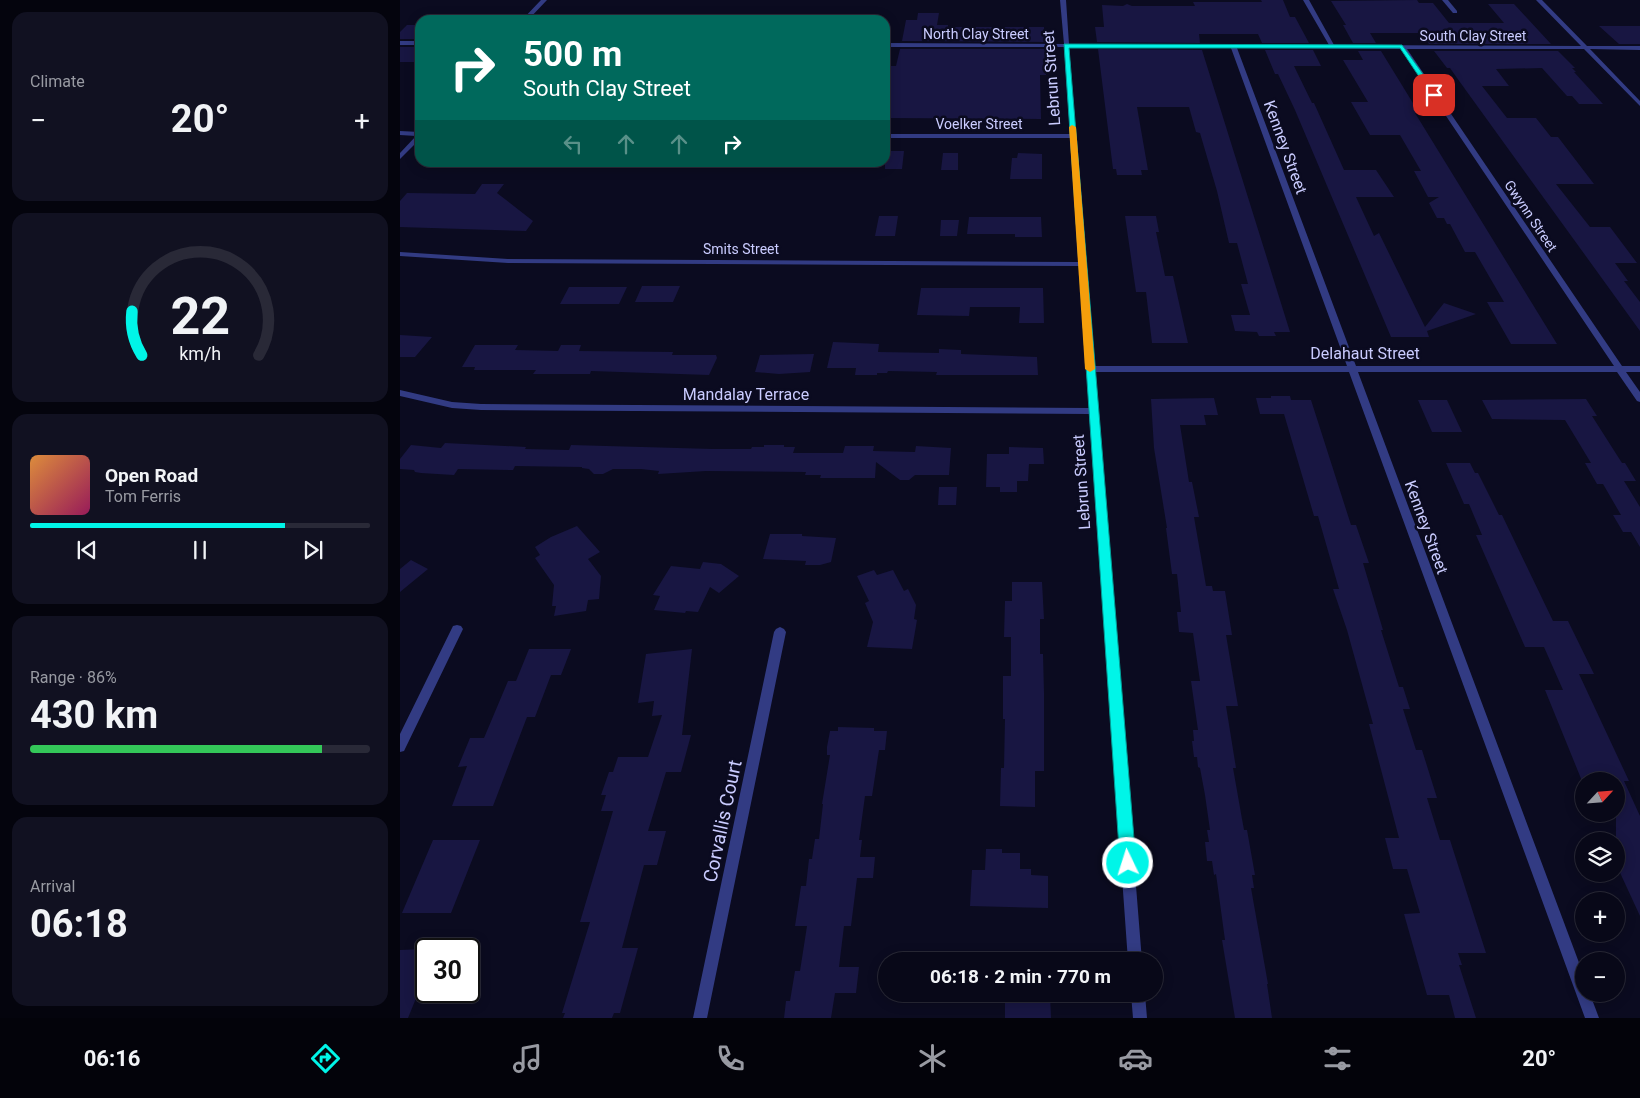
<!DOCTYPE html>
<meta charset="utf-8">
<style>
body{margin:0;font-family:Roboto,sans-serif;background:#111121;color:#f1f3f6;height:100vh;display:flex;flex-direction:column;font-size:19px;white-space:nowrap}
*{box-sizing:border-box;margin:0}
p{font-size:16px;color:#989aa2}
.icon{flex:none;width:28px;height:28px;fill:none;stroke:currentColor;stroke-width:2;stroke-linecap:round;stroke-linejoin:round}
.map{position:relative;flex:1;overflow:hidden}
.details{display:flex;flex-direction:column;gap:12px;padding:12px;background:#04040d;width:400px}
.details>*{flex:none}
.guide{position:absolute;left:15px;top:15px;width:475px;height:152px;border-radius:15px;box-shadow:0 2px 12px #0003,0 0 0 1px #292937;background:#00695c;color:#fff;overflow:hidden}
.needle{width:32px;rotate:64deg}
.tools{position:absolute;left:1175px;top:772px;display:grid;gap:10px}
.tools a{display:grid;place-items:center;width:50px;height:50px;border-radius:50%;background:#080818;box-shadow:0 2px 12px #0003,0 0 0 1px #292937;font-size:25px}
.speed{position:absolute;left:15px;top:938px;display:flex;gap:10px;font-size:25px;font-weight:700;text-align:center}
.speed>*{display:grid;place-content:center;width:65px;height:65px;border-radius:50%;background:#080818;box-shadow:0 2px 12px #0003,0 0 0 1px #292937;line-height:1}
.speed .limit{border:2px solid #111;border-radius:8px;background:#fff;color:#111}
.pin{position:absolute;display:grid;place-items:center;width:42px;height:42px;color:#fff;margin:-21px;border-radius:10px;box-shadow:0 2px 8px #0006}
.me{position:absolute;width:55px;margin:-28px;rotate:356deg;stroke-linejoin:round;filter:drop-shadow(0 0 4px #0008)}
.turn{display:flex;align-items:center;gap:18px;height:105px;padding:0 25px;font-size:22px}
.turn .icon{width:65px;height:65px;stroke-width:2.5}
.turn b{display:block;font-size:35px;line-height:42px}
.lanes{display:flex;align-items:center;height:48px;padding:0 25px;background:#0003;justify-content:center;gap:25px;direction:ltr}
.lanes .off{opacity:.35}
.big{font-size:38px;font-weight:700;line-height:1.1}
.details .tile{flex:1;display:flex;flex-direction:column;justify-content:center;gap:8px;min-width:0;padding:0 18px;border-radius:15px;background:#111121}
.details .dial{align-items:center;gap:0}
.dial svg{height:130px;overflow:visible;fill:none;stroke:#292937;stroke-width:7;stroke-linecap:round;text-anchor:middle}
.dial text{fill:#f1f3f6;stroke:none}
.song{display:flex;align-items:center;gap:15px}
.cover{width:60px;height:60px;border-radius:8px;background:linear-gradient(135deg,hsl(30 70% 55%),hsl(330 70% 35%))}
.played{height:5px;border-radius:2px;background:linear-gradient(90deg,#00f5e8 75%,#292937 75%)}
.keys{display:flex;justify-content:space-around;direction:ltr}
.heat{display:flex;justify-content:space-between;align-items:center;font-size:28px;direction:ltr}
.charge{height:8px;border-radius:4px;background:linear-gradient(90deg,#34c759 86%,#292937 0)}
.trip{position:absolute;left:478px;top:952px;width:285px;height:50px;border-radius:25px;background:#080818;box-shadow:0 2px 12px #0003,0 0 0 1px #292937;font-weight:700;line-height:50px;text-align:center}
.tabs{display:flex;height:80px;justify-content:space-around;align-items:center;background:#03030a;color:#989aa2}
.tabs .icon{width:35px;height:35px}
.tabs .current{color:#00f5e8}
.tabs b{font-size:22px;color:#f1f3f6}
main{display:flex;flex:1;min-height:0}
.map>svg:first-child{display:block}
.building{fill:#181642}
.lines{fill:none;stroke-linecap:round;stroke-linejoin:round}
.lane{fill:#323b83;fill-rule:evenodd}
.street{fill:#323b83;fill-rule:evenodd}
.route{fill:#00f5e8;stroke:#009f97}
.slow{fill:#f59e0b}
.labels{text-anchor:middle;stroke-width:5;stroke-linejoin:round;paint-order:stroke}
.far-street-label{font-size:14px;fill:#caccff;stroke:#0b0b20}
.street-label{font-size:16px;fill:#caccff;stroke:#0b0b20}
.near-street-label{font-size:19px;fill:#caccff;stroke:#0b0b20}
</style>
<main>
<section class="details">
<div class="tile"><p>Climate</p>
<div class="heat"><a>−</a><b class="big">20°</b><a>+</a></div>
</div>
<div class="tile dial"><svg viewBox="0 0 100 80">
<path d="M14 69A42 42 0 1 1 86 69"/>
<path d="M14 69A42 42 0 0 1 8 42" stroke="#00f5e8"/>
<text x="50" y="56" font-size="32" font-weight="700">22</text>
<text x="50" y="72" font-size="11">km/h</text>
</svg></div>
<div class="tile">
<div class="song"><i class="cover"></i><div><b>Open Road</b><p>Tom Ferris</p></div></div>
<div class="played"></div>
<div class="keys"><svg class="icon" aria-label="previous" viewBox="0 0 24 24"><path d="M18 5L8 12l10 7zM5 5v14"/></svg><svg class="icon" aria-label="pause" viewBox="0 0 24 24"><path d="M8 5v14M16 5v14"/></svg><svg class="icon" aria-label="next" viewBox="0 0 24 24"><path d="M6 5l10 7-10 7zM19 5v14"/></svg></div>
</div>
<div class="tile"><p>Range · 86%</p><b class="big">430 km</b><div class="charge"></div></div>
<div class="tile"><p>Arrival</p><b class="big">06:18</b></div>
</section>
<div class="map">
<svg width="1240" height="1018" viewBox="0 0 1240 1018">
<rect width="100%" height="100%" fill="#0b0b20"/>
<path class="building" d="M861 0H883L890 17H895L909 43H862L858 34H799L800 43 697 42 695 27H704L702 5 723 6 727 4 732 6H795L793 2H862Z
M1017 0 1019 3H1033L1049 23H1104L1088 4H1114L1151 44H1029L1021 33H970L976 43H953L943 25H946L931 1Z
M518 13H539L537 25H548V27H644L645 42 502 41 506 20H517Z
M7 25H20V39H0V32Z
M1199 26H1240V44H1219Z
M0 47H20V62H0Z
M500 49H645L646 75H640L641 119 485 118V66H496Z
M698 49 802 50 890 332H874L876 336H859L857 332 835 331 831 315H850L841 284H848L837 243H829L817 191 800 133 796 132 789 107H737L748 170H741L742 175H717L716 169H713Z
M865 50H913L921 66H894L912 103H914L944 170H976L994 197H956L974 236 979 233 1025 327 1044 303 1076 314 1027 331 1029 337H991L895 110 878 74H875Z
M958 51H981L1016 108 1017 113H1015L1157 344H1111L1087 302H1104L1075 252H1065L1050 224H1047L1044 218H1037L1029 203 1039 197H1028L1014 171H1021L1000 135H970L951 102H968L943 60H963Z
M1034 51H1158L1175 68H1172L1176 72H1174L1203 104H1179L1172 96H1167L1142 68 1096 69 1109 86H1082L1107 118H1136L1151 137H1158L1194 184H1156L1190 227H1210L1237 263H1215L1228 281H1224L1240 302V331L1057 78 1050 68H1047Z
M485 151H504L502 169H485Z
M543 153H558V170H541Z
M618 153 642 154V179H610L612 158H617Z
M82 184H104L97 193 133 221 126 231 0 227V201L7 193 75 194Z
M479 216H498L495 236H475Z
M725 216H756L759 232H756L765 276H773L788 343H752L746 292H736Z
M569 217H641L642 237H615V234H567Z
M541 220H559L557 236H540Z
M242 286H280L273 302H235Z
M169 287H227L219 304H160Z
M521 288H643L644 323H619L620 307H570L569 316 517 315Z
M0 335 32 337 15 357H0Z
M433 342 479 344 478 352 539 353V349L561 350V354L637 357 638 375H536L537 372 488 371 487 373H477V375H455L456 368H427Z
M75 345H118L115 350 158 351 161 345H181L179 351 273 352 272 355H316L317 358 309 375 191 371 190 374H133L136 370H74L75 367H62Z
M414 354 410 372 379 374 355 372 360 355Z
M871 396H890L891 400H911L951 525H956L969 563H963L983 630H981L999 687H1003L1010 709H1003L1016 750H1022L1037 798H1027L1040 840H1050L1086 953H1058L1062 965H1059L1076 1018H1055L1049 995H1027L1004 914 1020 913 1007 869H993L985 838H999L969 724H973L947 630 933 589H939L918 516H914L884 414H860L856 398H871Z
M814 398 818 415H804L806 425H780L789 482H792L799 517H794L806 586H812L813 591H825L832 635H826L838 706H826L836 768H833L842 819 844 830H847L855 875H852L854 888H851L868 984H867L872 1018H835L822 940H825L816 874 814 875 812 861H807L805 842H809L807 830H810L805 795 800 768 798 767 797 757H794L792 741H794L793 730H798L791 681H800L793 633 779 632 777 612H781L777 574H772L766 528H767L754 448 751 399Z
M1186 399 1197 416H1192L1222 463H1225L1236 481H1224L1240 507V547L1231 532H1223L1213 515H1221L1203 484H1197L1185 463H1191L1165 420 1092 419 1082 400Z
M1018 400H1047L1062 432H1032Z
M45 443 126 447 125 449 169 450 171 445 313 449H351L352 447H364V445H384V447H395L393 453H443L445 446H474L473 451 515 452 516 446 551 448 549 475H515L509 480H500L476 462 475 478H420L421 475H405L406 472 306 471 258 474 259 471 241 469H213L203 474H194L189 469 182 468V467L115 466 113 470 58 469 54 475 21 473 15 472 14 470 0 469V459L11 445 41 448Z
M609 447 643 448 644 464H629L628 481H617V492H600V487H586L587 454H609Z
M1046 463H1070L1075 473H1078L1099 515H1102L1153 621H1168L1194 674H1179L1229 781H1224L1240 816V916L1216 864V781H1182L1145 690H1163L1144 647H1125L1076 535H1082L1069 504H1064Z
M539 487H557L556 505H538Z
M177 526 200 552 188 559 201 576 199 599 188 600 186 611 154 616 156 606H152L154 585 135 558 140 555 135 547 151 537Z
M370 534H402V536L436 538 431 562 420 565H405L406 561 363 559Z
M11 560 28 569 0 592V569Z
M303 562 321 564 339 576 319 593 310 587 298 612 286 611 285 613 254 610 260 596 253 595 271 566 300 569Z
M474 570 477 575 493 570 504 591 508 589 516 605 514 619 517 620 512 649 467 647 473 622 465 603 469 601 457 576Z
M612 582H642L644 619H640V654H643L644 693V771H635V807L600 806 601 768H604L605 719H603V676H611V637H604L605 601H612Z
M129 649H171L161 675H151L135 717H127L93 806H52L67 766 58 767 70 738H84L108 681H116Z
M292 649 282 735H291L281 772H266L248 831H266L257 865H244L222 948H238L220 1013H214L212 1018H163L165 1013H162L190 922H180L213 811H201L206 795H201L209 772H213L218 757H248L262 715 252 716 254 701 238 703 246 654Z
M438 727 474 728V731H487L485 750H479L472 796H465L459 840H462L460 857H475L473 878H457L451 926H444L439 967H459L456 993H435L431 1018H384L386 1001H390L395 971H400L407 926H395L401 886H406L409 859H412L415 839H419L423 804H422L430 755H427V747L430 731H438Z
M33 840H80L51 913H2Z
M586 849H602V853H620V869H631V875L648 876V908L570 906 572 870H585Z
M26 949V962L17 986H21L8 1018H0V950Z
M605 994H650L651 1018H605Z"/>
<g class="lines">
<path class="lane" d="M1042 0H1048L1057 11V13H1053Z"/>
<path class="street" d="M141 0H147L128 20H122Z
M660 0H666L669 44 929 45 903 0H909L934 45 1181 46 1136 0H1142L1187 46H1240V50L1190 49 1240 101V106L1184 49H1007L1222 366H1240V372H1226L1240 392V402L1237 401 1217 372H958L1184 976V994H1190L1199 1018H1185L949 372H695L742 961H728L689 414 81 410 52 408 0 396V390L52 402 81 404 689 408 679 266 108 263 0 256V252L108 259 679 262 670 138H485V134H670L664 47H485V43L664 44ZM669 47 831 48 947 366H695ZM837 48 1001 49 1214 366H956Z
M0 41H20V45H0Z
M0 131 20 132V139L0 159V153L16 136 0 135Z
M57 625 61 626 63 629 4 751 0 752V734L53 626Z
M380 627 384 629 386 632 307 1018H293L374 632 376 629Z
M731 994H745L747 1018H733Z"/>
</g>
<path class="route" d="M664 44 1002 45 1038 95 1032 96 1000 48H669L736 863 733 868 728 870 722 868 720 863Z"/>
<path class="slow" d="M672 125 676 127 695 369 690 372 685 369 669 127Z"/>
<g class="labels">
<g class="far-street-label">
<text x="576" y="39">North Clay Street</text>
<text x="1073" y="41">South Clay Street</text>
<text x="579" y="129">Voelker Street</text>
<text transform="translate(1131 216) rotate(56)" y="5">Gwynn Street</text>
<text x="341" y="254">Smits Street</text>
</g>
<g class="street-label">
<text transform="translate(651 78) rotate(-94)" y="6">Lebrun Street</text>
<text transform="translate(886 147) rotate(70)" y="6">Kenney Street</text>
<text x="965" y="359">Delahaut Street</text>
<text x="346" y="400">Mandalay Terrace</text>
<text transform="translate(681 482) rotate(-94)" y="6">Lebrun Street</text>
<text transform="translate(1027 527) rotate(70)" y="6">Kenney Street</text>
</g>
<g class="near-street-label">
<text transform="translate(322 821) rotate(-78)" y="7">Corvallis Court</text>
</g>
</g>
</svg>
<div class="tools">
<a><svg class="needle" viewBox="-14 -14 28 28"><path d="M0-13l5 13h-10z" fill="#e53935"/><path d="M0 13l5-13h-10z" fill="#989aa2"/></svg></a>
<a><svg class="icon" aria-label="layers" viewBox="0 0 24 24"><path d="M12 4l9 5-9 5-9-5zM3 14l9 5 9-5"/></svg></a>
<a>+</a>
<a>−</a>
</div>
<div class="speed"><div class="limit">30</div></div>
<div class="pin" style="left:1034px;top:95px;background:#d93025"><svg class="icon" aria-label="arrive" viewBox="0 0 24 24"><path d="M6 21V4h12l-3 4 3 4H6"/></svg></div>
<svg class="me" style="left:728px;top:863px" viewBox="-20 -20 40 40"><circle r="17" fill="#00f5e8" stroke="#fff" stroke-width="3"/><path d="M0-11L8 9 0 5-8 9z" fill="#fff"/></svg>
<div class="trip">06:18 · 2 min · 770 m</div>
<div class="guide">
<div class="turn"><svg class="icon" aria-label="right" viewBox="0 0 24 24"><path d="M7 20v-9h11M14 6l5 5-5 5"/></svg><div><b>500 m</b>South Clay Street</div></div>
<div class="lanes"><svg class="icon off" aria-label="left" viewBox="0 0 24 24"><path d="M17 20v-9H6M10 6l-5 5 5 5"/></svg><svg class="icon off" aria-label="ahead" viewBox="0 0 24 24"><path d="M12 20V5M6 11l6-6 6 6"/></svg><svg class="icon off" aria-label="ahead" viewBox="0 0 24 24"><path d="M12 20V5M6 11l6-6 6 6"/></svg><svg class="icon" aria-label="right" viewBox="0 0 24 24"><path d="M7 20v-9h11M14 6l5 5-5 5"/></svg></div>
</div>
</div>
</main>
<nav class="tabs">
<b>06:16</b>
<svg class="icon current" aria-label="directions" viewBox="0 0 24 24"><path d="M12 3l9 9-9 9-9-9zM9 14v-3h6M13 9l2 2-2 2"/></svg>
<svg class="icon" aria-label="music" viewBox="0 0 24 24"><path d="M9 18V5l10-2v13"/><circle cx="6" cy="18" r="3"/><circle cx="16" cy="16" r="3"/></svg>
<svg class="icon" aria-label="phone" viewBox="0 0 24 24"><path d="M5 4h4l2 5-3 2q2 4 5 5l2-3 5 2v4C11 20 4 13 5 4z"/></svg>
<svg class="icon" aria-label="climate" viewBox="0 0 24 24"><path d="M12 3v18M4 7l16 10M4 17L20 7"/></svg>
<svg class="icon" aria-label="car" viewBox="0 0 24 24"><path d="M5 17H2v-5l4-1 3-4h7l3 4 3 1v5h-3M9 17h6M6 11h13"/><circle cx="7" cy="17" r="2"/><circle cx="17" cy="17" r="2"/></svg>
<svg class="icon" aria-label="filters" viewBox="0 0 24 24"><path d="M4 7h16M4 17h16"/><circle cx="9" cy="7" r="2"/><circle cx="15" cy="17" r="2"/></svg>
<b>20°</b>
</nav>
